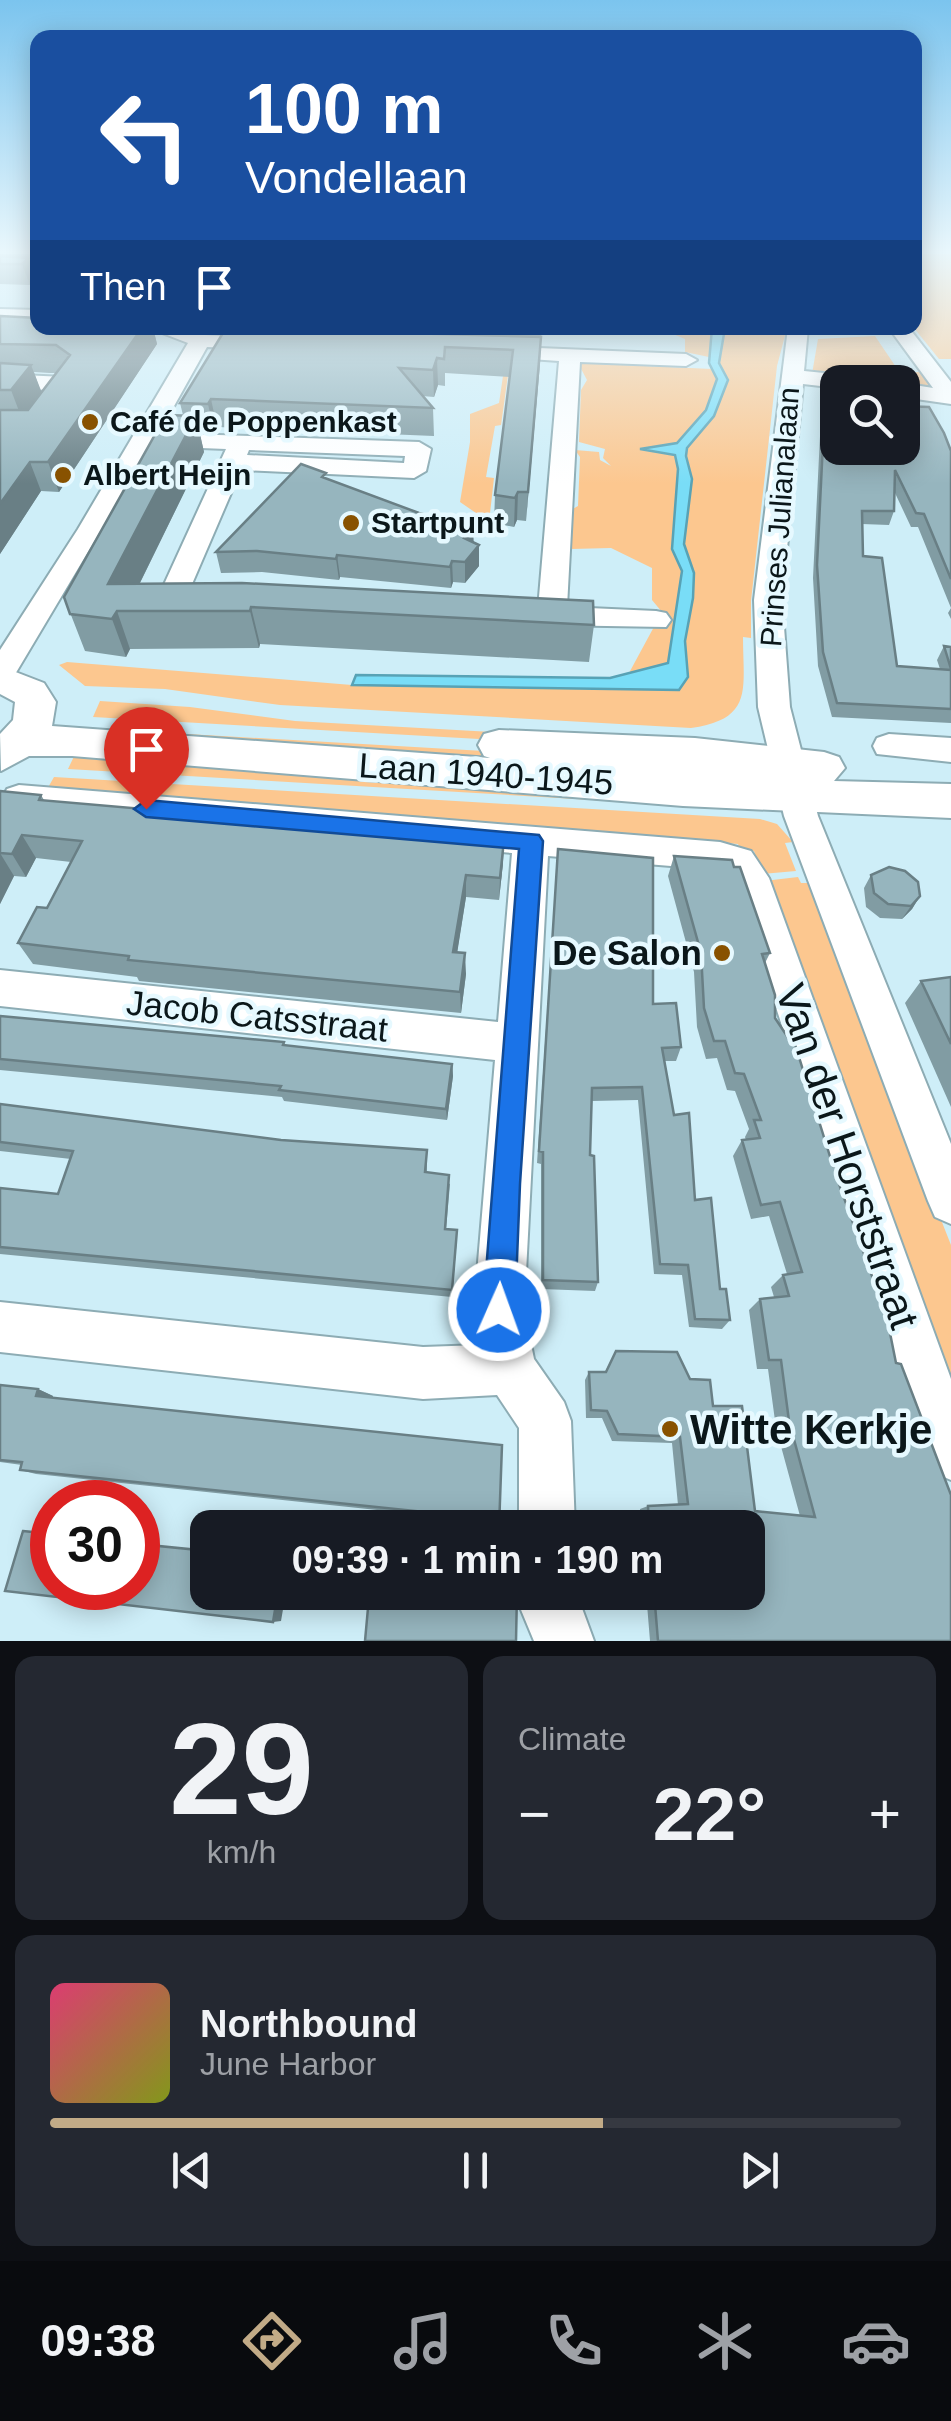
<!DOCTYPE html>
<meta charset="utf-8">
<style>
body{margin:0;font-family:Helvetica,sans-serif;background:#242831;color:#f1f3f6;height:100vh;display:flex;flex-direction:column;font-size:38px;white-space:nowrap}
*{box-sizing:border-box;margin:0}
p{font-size:32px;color:#9ea1a6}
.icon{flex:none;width:55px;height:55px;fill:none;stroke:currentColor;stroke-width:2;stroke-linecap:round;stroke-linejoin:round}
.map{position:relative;height:1641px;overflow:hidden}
.sheet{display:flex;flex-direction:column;gap:15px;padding:15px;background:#0d0f14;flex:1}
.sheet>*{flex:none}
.hud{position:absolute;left:30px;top:30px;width:892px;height:305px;border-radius:20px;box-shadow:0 5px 25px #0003;background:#1a4fa0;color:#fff;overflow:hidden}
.buttons{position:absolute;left:820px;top:365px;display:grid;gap:20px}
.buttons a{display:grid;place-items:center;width:100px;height:100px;border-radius:20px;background:#171b24;box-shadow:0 5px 25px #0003;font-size:50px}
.speed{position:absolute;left:30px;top:1480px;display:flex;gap:20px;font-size:50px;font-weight:700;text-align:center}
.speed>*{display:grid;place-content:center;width:130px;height:130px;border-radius:50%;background:#171b24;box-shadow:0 5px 25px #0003;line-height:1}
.speed .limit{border:15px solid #d22;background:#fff;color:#111}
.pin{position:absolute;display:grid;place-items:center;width:85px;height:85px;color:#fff;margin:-102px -42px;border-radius:50% 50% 50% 0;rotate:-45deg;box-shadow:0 0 10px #0007}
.pin .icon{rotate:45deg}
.me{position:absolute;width:110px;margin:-55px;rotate:2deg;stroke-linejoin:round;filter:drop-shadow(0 0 8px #0008)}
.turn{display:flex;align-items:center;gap:35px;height:210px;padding:0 50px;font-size:45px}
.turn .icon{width:130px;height:130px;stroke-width:2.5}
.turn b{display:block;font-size:70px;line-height:85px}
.then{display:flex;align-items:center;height:95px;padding:0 50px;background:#0003;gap:20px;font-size:38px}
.big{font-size:75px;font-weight:600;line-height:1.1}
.sheet .card{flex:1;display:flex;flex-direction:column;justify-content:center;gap:15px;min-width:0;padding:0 35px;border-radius:20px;background:#242831}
.sheet .dial{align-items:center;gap:0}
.dial b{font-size:130px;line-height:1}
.song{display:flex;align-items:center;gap:30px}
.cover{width:120px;height:120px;border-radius:15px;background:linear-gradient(135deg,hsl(340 70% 55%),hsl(70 70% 35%))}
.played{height:10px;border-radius:5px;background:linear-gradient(90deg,#c2ab87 65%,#363941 65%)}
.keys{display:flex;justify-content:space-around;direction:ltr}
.heat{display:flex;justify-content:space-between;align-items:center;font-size:55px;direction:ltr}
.sheet .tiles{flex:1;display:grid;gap:15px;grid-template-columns:1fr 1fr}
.card:last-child{grid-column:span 2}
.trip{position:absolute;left:190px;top:1510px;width:575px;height:100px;border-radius:20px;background:#171b24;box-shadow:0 5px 25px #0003;font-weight:600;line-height:100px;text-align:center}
.menu{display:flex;height:160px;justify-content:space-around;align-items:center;background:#090b0e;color:#9ea1a6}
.menu .icon{width:70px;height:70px}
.menu .on{color:#c2ab87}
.menu b{font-size:45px;color:#f1f3f6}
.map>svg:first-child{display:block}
.green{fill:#fcc78f}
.water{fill:#79ddf7;stroke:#58a2b5;stroke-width:2.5}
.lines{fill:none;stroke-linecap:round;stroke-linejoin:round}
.minor-casing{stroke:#8dacb4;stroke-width:4}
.major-casing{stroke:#8dacb4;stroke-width:4}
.minor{fill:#fff;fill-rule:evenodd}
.major{fill:#fff;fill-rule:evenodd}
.wall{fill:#819ca3;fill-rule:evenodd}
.shaded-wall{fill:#697f85}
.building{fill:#96b5be;stroke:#697f85;stroke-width:2.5}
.route{fill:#1a73e8;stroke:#114b97;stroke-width:2.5}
.poi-dot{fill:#885200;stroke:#e6f9ff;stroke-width:4}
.labels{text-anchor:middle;stroke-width:9;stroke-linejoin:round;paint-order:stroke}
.far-poi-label{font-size:30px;font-weight:bold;fill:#0b171a;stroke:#e6f9ff;text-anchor:start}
.far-street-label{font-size:30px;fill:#0b171a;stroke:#e6f9ff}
.street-label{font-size:35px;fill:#0b171a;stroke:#e6f9ff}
.poi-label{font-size:35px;font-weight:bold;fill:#0b171a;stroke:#e6f9ff;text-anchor:end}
.near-street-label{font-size:42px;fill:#0b171a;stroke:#e6f9ff}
.near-poi-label{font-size:42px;font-weight:bold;fill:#0b171a;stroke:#e6f9ff;text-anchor:start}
</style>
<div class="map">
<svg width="951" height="1641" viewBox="0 0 951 1641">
<rect width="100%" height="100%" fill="#ceeef8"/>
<path class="green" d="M915 254H951V359H939L914 328Z
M498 328H712L709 357 685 352V339L673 334Z
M725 328H787L777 366 751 601V638L743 637C743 689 754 719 691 728L280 705 165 689 85 686 59 665 67 662 352 685 679 690 688 677 685 641 693 598 694 573 684 544 692 479 685 457 687 448 714 416 719 353Z
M875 336 900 373 920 372 931 388 812 374 818 339Z
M578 363 712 369 718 378 706 410 677 443 643 449 675 455 678 469 672 549 682 571 669 663 629 673 662 612 652 600V568L611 548 571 549V510L578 506 580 457 575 450 599 452 600 460 611 466 603 458 605 449 579 442 581 390 587 380Z
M508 375 501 425 495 426 486 477 494 478 489 522 460 502 470 442V414L499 403 503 376Z
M100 701 190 707 295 721 673 742 688 751 93 717Z
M102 729 691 763V770L98 736Z
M78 748 414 777 467 790 694 803V806L68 769Z
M54 777 760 819 777 824 793 842 785 843 796 871 761 874 754 851 740 849 738 844 114 791 110 796 46 791Z
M798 877 801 883H808L951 1245V1391L764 881Z"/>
<path class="water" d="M712 328H725L719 363 728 380 714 416 687 448 686 456 692 479 684 544 694 573 693 598 685 641 688 677 679 690 352 685 356 675 610 678 668 663 682 571 672 549 678 469 675 455 640 449 677 443 706 410 717 379 709 363Z"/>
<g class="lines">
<defs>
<path id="minor" d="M0 262 38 263V275L0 274Z
M0 309 38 310V322L0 321Z
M149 328H188L204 335 266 337 276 343 266 349 207 347 159 433 419 442 431 449 426 471 414 478 241 470 192 584 221 588 225 594 221 600C204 605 182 602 165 597L161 591 226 449 151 446 11 681 0 684V650L78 529 188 343ZM249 450 405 456 404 463 247 455Z
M788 328H808L804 371 844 375 855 382H838V388L803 384 782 600 790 707 818 816 951 1144V1224L935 1217 928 1201 784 816 758 707 754 600Z
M889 328H909L951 382V404L902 397V383L933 388Z
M492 346 686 354 697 360 686 366 580 362 567 607 656 611 666 613 671 620 666 627 547 625 537 623 533 616 538 609 559 361 485 356 481 352Z
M0 374 65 377 76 384 39 435 0 436V422L24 423 49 390 0 388Z
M889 734 951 738V762L877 754 873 746 877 738Z
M19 785 720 842 751 851 769 878 951 1379V1480L932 1472 924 1453 735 884 720 870 548 856 524 1310 534 1359 564 1402 571 1421 575 1528H519V1428L497 1395 423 1399 0 1352V1302L423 1347 480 1345 474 1310 495 1060 0 1006V970L498 1022 512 853 19 811 7 807 2 798 7 789Z
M518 1592H576L594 1641H534L519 1605Z"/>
<path id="major" d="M0 666 44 683 56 702 52 726 490 758 484 756 478 745 484 734 499 730 695 738 824 752 839 757 845 768 834 781 951 784V818L683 806 72 756H29L1 771 0 734 13 720 15 702 0 694Z"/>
</defs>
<use href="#minor" class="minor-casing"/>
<use href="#major" class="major-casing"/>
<use href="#minor" class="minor"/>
<use href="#major" class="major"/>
</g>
<path class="wall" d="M0 254H38V259H29L36 279 30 285 0 284Z
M0 316 38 328H153L157 344 59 492 41 491 0 554ZM34 372 50 373H56L41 393Z
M409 328H542L526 521 517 520 514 527 494 523 495 495 510 377 445 373V386L438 385 434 397 422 396 433 408 434 436 217 427 214 431H199L204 452 140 583 594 625 589 662 260 644 259 648 130 649 126 657 85 651 64 597 183 415 180 403 410 333Z
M825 402 951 451V619L948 613 951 608 918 527H911L895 493 894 511 889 525 862 524 863 556 897 666 940 669 937 660 944 646 951 647V723L832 717 818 666 813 578 821 416Z
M327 478 479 545V566L465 583 453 582 451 588 340 577 339 580 262 572 221 573 216 552Z
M0 791 41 795 44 800 503 863 499 900 466 897 457 952 466 974 461 1013 139 981 137 977 33 964 18 943 47 908 71 862 36 858 26 877 14 876 0 904Z
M558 849 681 1047 676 1061H664L674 1115 695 1200 730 1320 722 1329 689 1327 682 1275 654 1274 638 1100 592 1101 590 1155 598 1282 595 1291 541 1289V1164L537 1163Z
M674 856 770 953 765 963 775 1018 840 1185 951 1641H650L646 1592H748V1528H642L640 1509 648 1506 678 1505 672 1443 612 1441 602 1418H586L585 1380 589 1372H605L616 1351 690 1379 713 1406 755 1511 800 1516 776 1428 768 1369H757L749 1310 760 1299 774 1297 771 1287 783 1275 787 1274 769 1216 751 1219 733 1156 742 1140H746L745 1137 749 1129 735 1091 727 1090 717 1058 706 1059 697 1027 694 972 668 876Z
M871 875 920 896 912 909 902 919 880 918 866 907 864 888Z
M951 977V1107L905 1003 921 981Z
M0 1016 452 1064 453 1076 447 1120 284 1101 282 1097 0 1070Z
M0 1104 281 1140 427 1150V1172L450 1184 446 1229 457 1230V1238L452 1297 0 1254V1188L58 1194 71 1159 0 1151Z
M0 1385 38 1389 53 1396 52 1398 502 1445 415 1514 36 1474 20 1470 22 1465 0 1462Z"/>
<path class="shaded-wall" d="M29 258 36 279 30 285 22 264Z
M142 328H153L157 344 59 492 48 462Z
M541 337 540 364 526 521 528 492Z
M437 358 438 385 434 397 433 370Z
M31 365 42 393 22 419 11 390Z
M211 399 217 427 214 431 208 404Z
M196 416 204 452 126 611 108 584Z
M30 462 41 491 0 554V504Z
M518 492 517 520 514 527 515 498Z
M473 527 474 548 464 538Z
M479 545V566L465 583V562Z
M337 555 340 577 339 580 336 559Z
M452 561 453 582 451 588 450 567Z
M251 607 260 644 259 648 250 611Z
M117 611 130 649 126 657 112 619Z
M22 835 36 858 26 877 12 854Z
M504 840 503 863 499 900 500 878Z
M0 853 14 876 0 904Z
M466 875V897L454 973 453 952Z
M920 896 912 909 902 919 911 906Z
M465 953 466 974 461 1013 460 992Z
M452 1064 453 1076 447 1120 446 1109Z
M38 1389 53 1396 51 1403 36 1396Z
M278 1592H286L281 1621 273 1622Z"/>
<path class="building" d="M0 256 29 258 22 264H0Z
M0 316 38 318V328H142L48 462H30L0 504V410H28L70 355 56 345 0 344Z
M226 328 541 337 528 492H518L515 498 495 495 513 350 445 347 444 359 437 358 433 370 399 368 433 408 211 399 208 404 180 403Z
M0 363 31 365 11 390H0Z
M825 402 838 403V448H902V406L929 407 944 433 951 451V579L924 514 916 513 895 470 894 511H862L863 556 882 558 897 666 951 670V709L837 703 823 652 817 565Z
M166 415 196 416 108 584 242 583 593 601 594 625 251 607 250 611H117L112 619 70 614 64 597Z
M301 464 326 473 322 477 419 513 473 527 464 538 479 545 465 562 452 561 450 567 337 555 336 559 257 551 216 552Z
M944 646 951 647V669Z
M0 791 41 795 39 800 504 840 500 878 466 875 453 952 465 953 460 992 128 960 129 956 18 943 37 907 47 908 82 841 22 835 12 854 0 853Z
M558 849 653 858V1004L676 1003 681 1047 662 1048 674 1115 689 1113 695 1200 711 1198 720 1289H726L730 1320 695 1319 688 1265 660 1264 642 1087 592 1088 590 1155 594 1156 598 1282 543 1280V1152L539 1151Z
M674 856 732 860 734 867H740L770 953 762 954 775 995V1018L789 1039 793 1038 833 1166 840 1168 844 1180 839 1184 887 1318 896 1363 901 1364 951 1495V1641H658L654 1592H748V1528H649L648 1506 688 1504 680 1437 618 1434 607 1411 591 1410 589 1372H606L616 1351 677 1352 690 1379 710 1380 713 1406H742L755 1511 815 1517 789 1421 781 1360H769L760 1299 789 1296 783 1275 802 1272 780 1202 761 1205 742 1140 760 1138 754 1120H761L744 1074 735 1073 725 1041H714L704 1008 701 953Z
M889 867 905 871 918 882 920 896 911 906 888 904 874 893 871 875Z
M951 977V1044L921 981Z
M0 1016 284 1042 283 1045 452 1064 446 1109 279 1090 281 1086 0 1059Z
M0 1104 281 1140 427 1150 425 1172 449 1175 445 1229 457 1230 452 1290 0 1247V1188L58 1194 73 1151 0 1142Z
M0 1385 38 1389 36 1396 502 1445 499 1528H414L416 1511 20 1470 22 1462 0 1460Z
M23 1531 52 1534V1588H138V1544L208 1551V1592H278L273 1622 5 1591Z
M344 1592H517L516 1641H365L369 1597Z"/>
<linearGradient id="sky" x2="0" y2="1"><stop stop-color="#7bc4ee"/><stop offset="0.52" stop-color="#e9f7fc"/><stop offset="1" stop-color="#e9f7fc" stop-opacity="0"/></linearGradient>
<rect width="951" height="484" fill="url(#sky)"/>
<path class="route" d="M146 800 539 835 543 841 520 1184 515 1310 511 1322 499 1326 488 1322 483 1310 519 849 146 817 134 809Z"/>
<g class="poi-dot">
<circle cx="90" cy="422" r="10"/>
<circle cx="63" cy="475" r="10"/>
<circle cx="351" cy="523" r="10"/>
<circle cx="722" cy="953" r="10"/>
<circle cx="670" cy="1429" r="10"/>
</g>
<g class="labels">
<g class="far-poi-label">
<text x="110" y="432">Café de Poppenkast</text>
<text x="83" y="485">Albert Heijn</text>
<text x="371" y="533">Startpunt</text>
</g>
<g class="far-street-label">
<text transform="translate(780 517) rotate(-86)" y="10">Prinses Julianalaan</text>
</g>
<g class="street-label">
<text transform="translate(486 774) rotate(4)" y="12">Laan 1940-1945</text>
<text transform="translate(257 1016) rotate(6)" y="12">Jacob Catsstraat</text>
</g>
<g class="poi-label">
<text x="702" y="965">De Salon</text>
</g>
<g class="near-street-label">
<text transform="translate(848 1156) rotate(71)" y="15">Van der Horststraat</text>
</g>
<g class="near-poi-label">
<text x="690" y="1444">Witte Kerkje</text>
</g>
</g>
</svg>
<div class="buttons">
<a><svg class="icon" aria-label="search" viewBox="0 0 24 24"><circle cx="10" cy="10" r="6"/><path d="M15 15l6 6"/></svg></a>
</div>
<div class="speed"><div class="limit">30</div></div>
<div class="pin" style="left:146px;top:809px;background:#d93025"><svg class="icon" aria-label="arrive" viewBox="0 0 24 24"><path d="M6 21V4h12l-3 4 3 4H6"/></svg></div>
<svg class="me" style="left:499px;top:1310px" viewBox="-20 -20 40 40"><circle r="17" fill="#1a73e8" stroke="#fff" stroke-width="3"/><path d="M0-11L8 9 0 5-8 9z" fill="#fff"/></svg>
<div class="trip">09:39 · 1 min · 190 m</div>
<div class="hud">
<div class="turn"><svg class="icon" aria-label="left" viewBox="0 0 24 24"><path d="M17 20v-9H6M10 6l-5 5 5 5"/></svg><div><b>100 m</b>Vondellaan</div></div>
<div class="then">Then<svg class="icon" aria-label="arrive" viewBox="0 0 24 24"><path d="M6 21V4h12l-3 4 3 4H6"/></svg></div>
</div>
</div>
<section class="sheet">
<div class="tiles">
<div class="card dial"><b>29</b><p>km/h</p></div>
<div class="card"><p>Climate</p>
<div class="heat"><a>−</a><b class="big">22°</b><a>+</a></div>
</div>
<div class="card">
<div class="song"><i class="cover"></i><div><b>Northbound</b><p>June Harbor</p></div></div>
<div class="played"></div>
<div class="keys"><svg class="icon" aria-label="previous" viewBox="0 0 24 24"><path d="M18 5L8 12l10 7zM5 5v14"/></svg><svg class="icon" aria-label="pause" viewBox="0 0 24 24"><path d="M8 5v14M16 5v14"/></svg><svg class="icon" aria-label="next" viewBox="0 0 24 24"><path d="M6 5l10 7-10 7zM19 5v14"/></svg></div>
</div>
</div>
</section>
<nav class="menu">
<b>09:38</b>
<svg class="icon on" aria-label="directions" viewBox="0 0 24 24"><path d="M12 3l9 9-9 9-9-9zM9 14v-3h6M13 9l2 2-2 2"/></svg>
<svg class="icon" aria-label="music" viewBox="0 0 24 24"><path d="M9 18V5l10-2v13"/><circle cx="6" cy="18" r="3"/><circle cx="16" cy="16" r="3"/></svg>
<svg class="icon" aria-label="phone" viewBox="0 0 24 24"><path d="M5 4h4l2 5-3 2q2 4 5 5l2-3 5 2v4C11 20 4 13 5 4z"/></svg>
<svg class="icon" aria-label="climate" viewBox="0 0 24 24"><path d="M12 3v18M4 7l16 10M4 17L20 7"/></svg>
<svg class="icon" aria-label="car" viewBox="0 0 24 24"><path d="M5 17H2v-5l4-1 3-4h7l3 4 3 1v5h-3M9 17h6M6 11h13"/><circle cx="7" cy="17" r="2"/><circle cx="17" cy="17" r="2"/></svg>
</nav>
